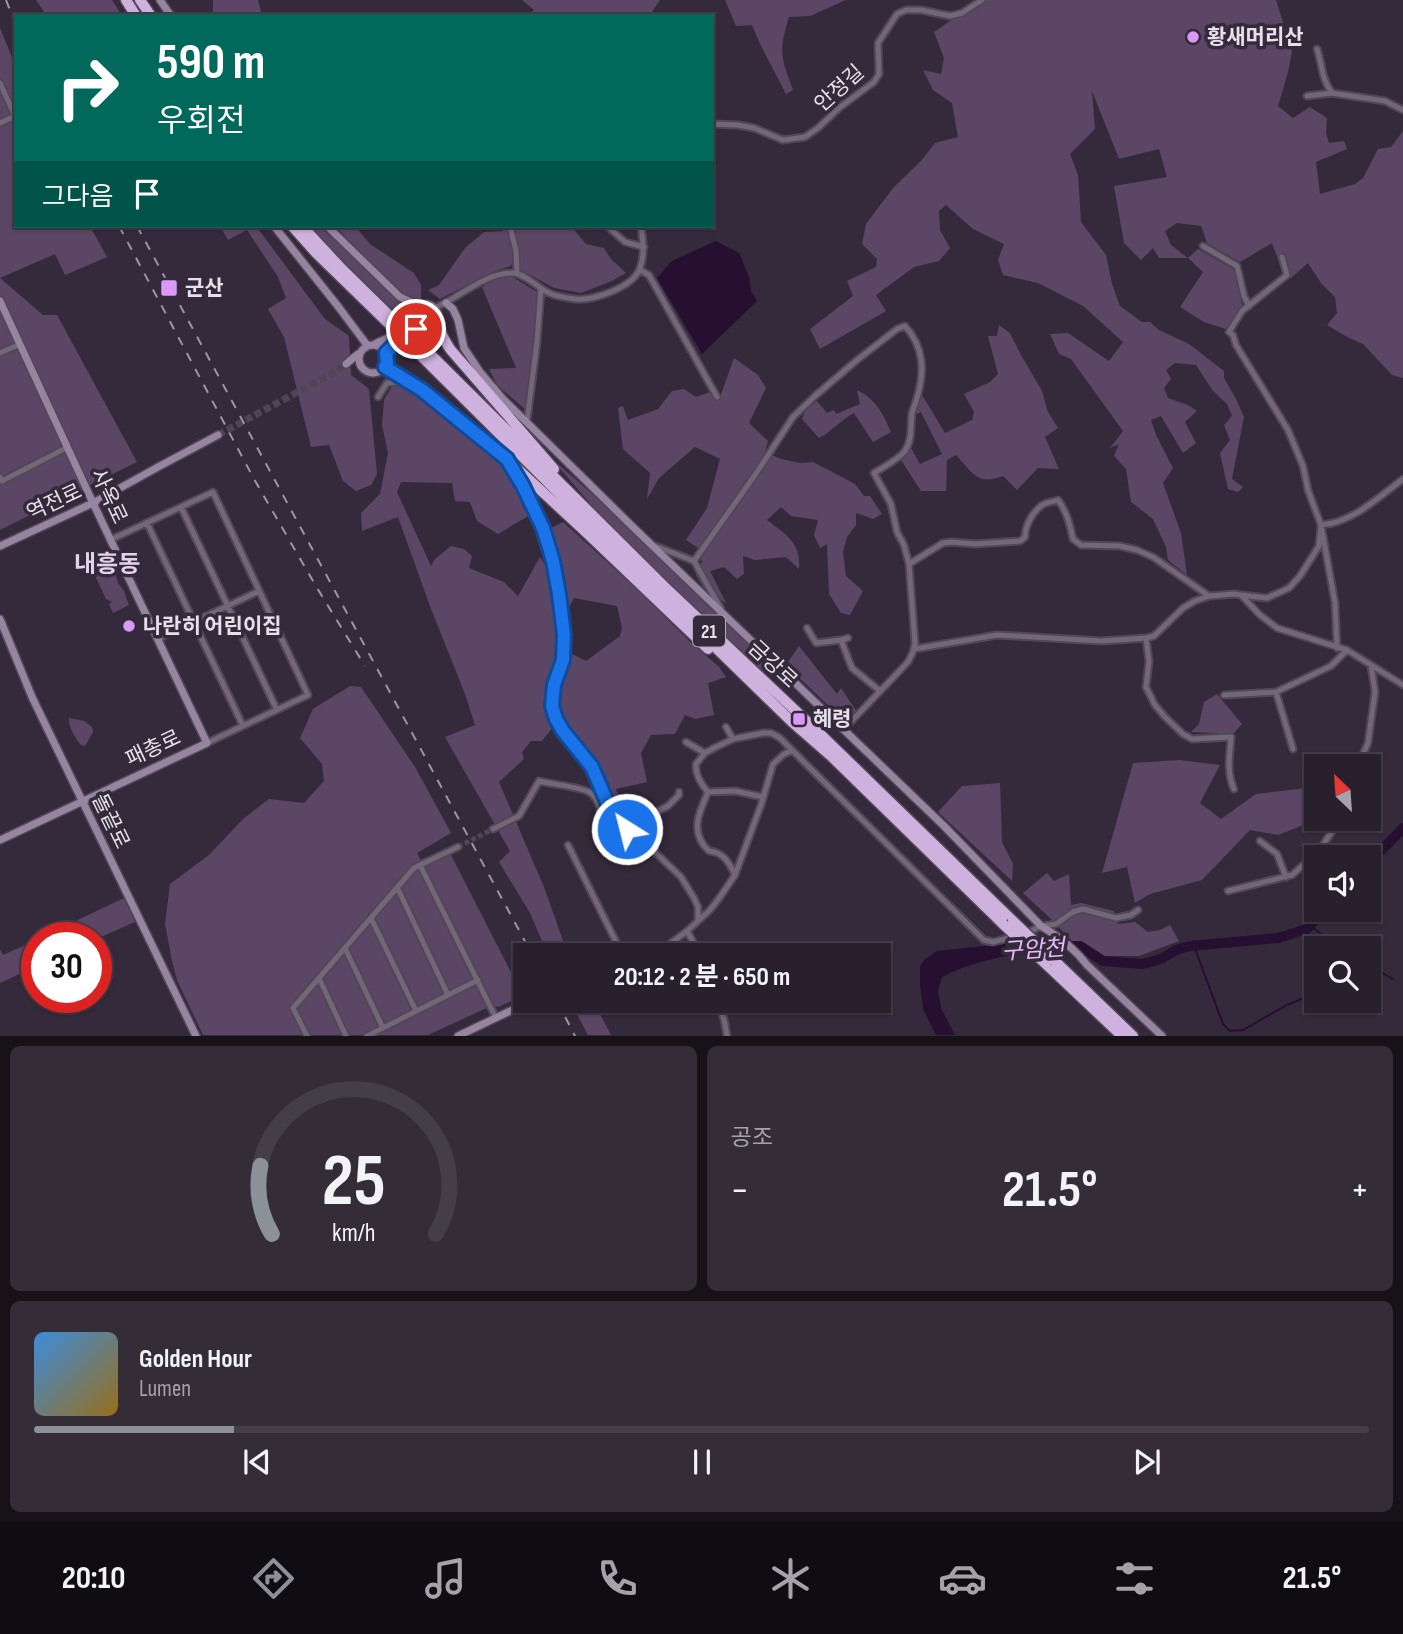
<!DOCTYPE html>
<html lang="ko">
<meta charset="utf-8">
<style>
body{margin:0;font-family:"Sofia Sans Condensed","Noto Sans KR",sans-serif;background:#342d38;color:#f1f3f6;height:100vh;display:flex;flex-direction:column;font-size:26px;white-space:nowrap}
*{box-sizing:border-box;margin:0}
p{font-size:23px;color:#a5a3a9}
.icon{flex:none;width:38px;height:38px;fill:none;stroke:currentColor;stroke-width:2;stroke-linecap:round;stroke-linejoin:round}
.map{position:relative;height:1036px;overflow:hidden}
.panel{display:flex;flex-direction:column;gap:10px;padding:10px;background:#161218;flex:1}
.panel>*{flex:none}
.top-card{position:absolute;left:14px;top:14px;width:700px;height:214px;border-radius:0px;box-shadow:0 2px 5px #0004,0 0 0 2px #443e48;background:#00695c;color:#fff;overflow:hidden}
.needle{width:46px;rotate:335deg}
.buttons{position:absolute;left:1304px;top:754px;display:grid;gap:14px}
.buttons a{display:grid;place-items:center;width:77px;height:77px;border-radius:0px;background:#28202c;box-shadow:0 2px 5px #0004,0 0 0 2px #443e48;font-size:35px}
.speed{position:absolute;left:21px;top:922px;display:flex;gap:14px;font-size:35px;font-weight:700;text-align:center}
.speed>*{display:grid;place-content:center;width:91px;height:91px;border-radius:50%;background:#28202c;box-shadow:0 2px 5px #0004,0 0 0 2px #443e48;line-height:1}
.speed .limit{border:10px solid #d22;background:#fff;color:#111}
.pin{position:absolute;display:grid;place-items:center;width:60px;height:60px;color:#fff;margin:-30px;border:4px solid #fff;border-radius:50%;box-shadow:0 2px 7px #0007}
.me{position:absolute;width:77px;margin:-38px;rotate:324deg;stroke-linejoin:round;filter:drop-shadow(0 0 5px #0008)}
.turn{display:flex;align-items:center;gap:24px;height:147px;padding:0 28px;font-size:32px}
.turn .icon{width:91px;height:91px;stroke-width:2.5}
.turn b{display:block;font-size:49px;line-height:60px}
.then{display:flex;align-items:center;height:66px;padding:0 28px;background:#0003;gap:14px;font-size:26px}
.big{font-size:52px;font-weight:700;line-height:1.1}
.panel .widget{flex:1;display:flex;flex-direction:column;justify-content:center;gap:10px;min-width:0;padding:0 24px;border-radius:10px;background:#342d38}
.panel .dial{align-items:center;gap:0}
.dial svg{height:182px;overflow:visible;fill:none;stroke:#443e48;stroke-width:7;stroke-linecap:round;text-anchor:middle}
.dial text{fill:#f1f3f6;stroke:none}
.song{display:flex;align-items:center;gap:21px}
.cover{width:84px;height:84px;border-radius:10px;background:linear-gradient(135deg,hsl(210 70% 55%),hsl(40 70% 35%))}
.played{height:7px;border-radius:4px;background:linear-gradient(90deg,#8c9099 15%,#443e48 15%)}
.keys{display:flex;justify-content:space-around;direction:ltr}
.heat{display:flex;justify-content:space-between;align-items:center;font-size:38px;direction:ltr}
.panel .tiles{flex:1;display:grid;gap:10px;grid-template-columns:1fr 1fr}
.widget:last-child{grid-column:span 2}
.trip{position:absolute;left:513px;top:943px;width:378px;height:70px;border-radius:0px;background:#28202c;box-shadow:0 2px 5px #0004,0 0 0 2px #443e48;font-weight:700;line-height:70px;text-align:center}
.menu{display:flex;height:112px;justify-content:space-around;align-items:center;background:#100d12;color:#a5a3a9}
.menu .icon{width:49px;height:49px}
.menu .on{color:#8c9099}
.menu b{font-size:32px;color:#f1f3f6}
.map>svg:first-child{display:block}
.green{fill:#5c4666;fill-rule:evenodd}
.water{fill:#260f31}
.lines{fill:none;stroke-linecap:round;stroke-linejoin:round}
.stream{stroke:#260f31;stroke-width:2}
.river{stroke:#260f31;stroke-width:10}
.street-tunnel{stroke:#504555;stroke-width:5;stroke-dasharray:5 2.5;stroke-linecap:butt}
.secondary-tunnel{stroke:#504555;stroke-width:7;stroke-dasharray:7 3.5;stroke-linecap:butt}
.street-casing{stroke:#514757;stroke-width:9}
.secondary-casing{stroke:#514757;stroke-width:10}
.highway-casing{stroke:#514757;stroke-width:13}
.street{stroke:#726678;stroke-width:5}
.secondary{stroke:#9784a1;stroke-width:7}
.highway{stroke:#ceb1dd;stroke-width:10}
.rail{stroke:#9d95a2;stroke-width:2;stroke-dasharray:9 9;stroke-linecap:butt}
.highway-bridge-casing{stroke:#514757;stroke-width:13;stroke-linecap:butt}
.highway-bridge{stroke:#ceb1dd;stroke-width:10}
.route-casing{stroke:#114b97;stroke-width:18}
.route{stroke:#1a73e8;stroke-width:12}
.poi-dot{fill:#d99af7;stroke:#352a3b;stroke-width:2.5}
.labels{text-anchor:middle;stroke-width:7;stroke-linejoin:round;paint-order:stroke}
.shield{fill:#352a3b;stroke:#b2a9b6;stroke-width:2}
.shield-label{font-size:19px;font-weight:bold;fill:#e7e0eb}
.poi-label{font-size:21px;font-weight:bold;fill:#e7e0eb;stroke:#352a3b;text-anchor:start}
.street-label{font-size:21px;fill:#e7e0eb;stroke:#352a3b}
.water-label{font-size:23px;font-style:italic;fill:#e6bafc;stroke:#352a3b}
.quarter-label{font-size:24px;font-weight:bold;fill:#e1d3e9;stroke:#352a3b}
</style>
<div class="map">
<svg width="1403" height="1036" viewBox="0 0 1403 1036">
<rect width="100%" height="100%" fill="#352a3b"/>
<path class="green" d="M36 0H112L122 16H80L78 14 76 16H47Z
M213 0H258L262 16H213Z
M522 0H660L649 16H526L534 10Z
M725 0H846L810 16 789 17C778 53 781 56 793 90L786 94 761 46 752 25 736 26Z
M985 0H1276L1292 51 1288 72 1278 106 1293 118 1310 107 1327 118 1326 133 1329 143 1344 141 1347 149 1316 162 1320 194 1355 184 1363 178 1378 149 1391 147 1403 131V378L1392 375 1363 344 1347 337 1327 325 1337 313 1335 297 1321 283 1308 263 1291 278 1283 272 1272 243 1240 262 1207 243 1201 226 1177 223 1165 231 1171 245 1188 258 1198 249 1236 271 1242 305 1226 329 1204 322 1180 307 1203 272 1188 258H1159L1153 248 1141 260 1124 243 1114 186 1167 177 1159 149 1119 159 1092 91 1095 129 1070 154 1078 175 1081 222 1106 255 1112 284 1120 306 1142 322H1150L1159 330 1189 344 1224 371V378L1236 399 1244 417 1232 479 1243 487 1238 492 1228 489 1220 453 1230 440 1224 425 1232 416 1227 404 1213 391 1196 365 1175 363 1166 370 1171 379 1164 388 1168 398 1188 405 1197 411 1185 422 1196 443 1183 453 1161 416 1151 420 1156 435 1173 468 1163 483 1181 533 1187 575 1168 560 1166 547 1153 519 1131 502 1126 469 1114 456 1119 444 1110 448 1123 431 1071 359 1059 354 1050 334 1068 333 1109 361 1123 342 1083 306 1038 283 1003 275 998 260 1004 244 973 229 946 205 939 211 940 230 950 248 939 261 914 267 876 295 886 311 820 349 810 329 853 296 847 281 876 267 877 259 862 244 866 224 893 188 921 161 935 143 958 137 952 103 933 90 923 70 941 74 944 58 934 32 956 17H964Z
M0 28 16 67V226H90L107 257 65 275 55 254 0 278 43 315H57L137 462 0 530Z
M220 226H256L325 319 349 336 351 375 369 389 377 474 371 485 356 491 343 481 329 445 311 447 284 337 268 309 286 298 278 277 247 230 228 240Z
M308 226H319L409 308 402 318 353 274Z
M335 226H355L370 244 414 273 421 285V299L412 300 392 284Z
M502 226H571L586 244 604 248 611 259 626 273 612 281 581 293 554 288 521 270 514 257 511 266 490 273 440 299 428 290 439 285 465 248 484 232 503 231Z
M511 276 537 292 532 365 526 410 497 385 489 369 516 368 482 287 494 278Z
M999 325 1010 333 1021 355 1042 391 1048 412 1058 428 1045 437 1059 469 1038 468 1017 490 1003 476C977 486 973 473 956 455L947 460 946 491H921L901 460 910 446 920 464 942 454 921 412 914 415 922 395 945 433 972 420 974 412 964 394 990 382 998 374 988 336H997Z
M734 358 758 375 766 388 749 423 768 441 765 452 781 459 800 463 813 462 855 484 864 496H870L882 514 873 519 856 513V525L847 537 843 552 846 576 863 591 850 615 841 613 829 594 827 544 820 548 814 535 818 520 791 516 781 507 767 520C786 535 801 542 799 569L786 557 755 560 743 556 744 574 737 579 724 567 710 571 726 603 704 589 696 575 702 562 698 548 686 540 707 508 720 459 695 447 659 478 647 499 650 473 623 449 618 408 623 406 628 420 658 409 672 391 684 389 696 397 710 392 719 400Z
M394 383 419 394 503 464 530 515 498 534 477 521 470 502 455 501 452 483 401 482 397 492 431 566 435 559 451 546 464 549 472 556 469 568 504 582 518 596 540 557 549 571 565 609 559 567 552 540 551 528 563 522 638 590 689 641 719 667 726 677 708 683 714 715 695 719 685 715 675 734 651 735 641 753 647 782 616 789 626 814 610 798 597 764 564 723 553 727 542 741H531L522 752 524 759 499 782 544 887 568 955H548L530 913 499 862 510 851 445 737 475 725 465 694 431 609 398 517 362 531 361 513 380 494 388 453 382 425 384 400ZM574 598 617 606 622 628 620 636 586 661 570 653 566 613Z
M857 390C877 400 883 414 891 432L873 442 854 413C841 420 832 431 819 438L802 419 805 411 817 401 827 413 834 410 836 414 860 404Z
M549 456 607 507 775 669 765 673 713 627 613 530Z
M104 557H108L112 567 116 575 118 583 124 591 129 605 113 613 109 604 112 602 106 599 95 576 101 560Z
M799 646 837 694 841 688 857 712 846 718 833 710 786 665Z
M350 686 361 687 415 767 451 833 417 853 425 869 426 865 450 853 520 990 525 992V997L523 996 498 1007 493 1005 428 1035H203L177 980 172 961 165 924 170 884 209 855 243 819 269 799 304 803 324 781 322 764 300 738 313 709Z
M1217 694 1242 724 1233 734 1191 732 1199 724 1204 702Z
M69 718 84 721 92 727 93 732 85 746 81 745C75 738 69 728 69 718Z
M1180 760 1220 765 1200 803 1221 819 1256 794 1316 787V808L1301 826 1278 835 1250 830 1202 880 1150 894 1135 903 1127 867 1102 873 1133 763Z
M1000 783 1002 842 1013 864 1012 881 938 812 962 786Z
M1047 873 1054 881 1069 874 1071 905 1081 903 1114 911 1118 924 1135 922 1148 932 1160 930 1170 925 1179 941 1139 956H1103L1082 943 1072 941 1050 918 1023 893Z
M124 898 135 922 96 939V938H40Z
M37 940V966L0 983V949L3 955Z
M570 1001H593L611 1035H588Z"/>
<path class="water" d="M716 241 739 253 749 277 751 291 757 301 702 354 657 278 672 261Z
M1053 939 1066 951C1024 952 979 957 942 977L938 991 941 1008 955 1035H936L923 1009 920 984V966L924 960 937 951Z"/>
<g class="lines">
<path class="stream" d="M1310 926 1342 948
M1194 946 1223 1024 1230 1031 1243 1030 1287 1005 1316 993
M1368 965 1393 979"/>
<path class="river" d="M1368 864 1403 828
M1048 947 1080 946 1103 961 1143 964 1161 959 1176 950 1190 946 1278 938 1307 929 1324 910"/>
<path class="street-tunnel" d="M458 847 493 829"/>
<path class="secondary-tunnel" d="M218 435 331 374 346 364"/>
<defs>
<path id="street" d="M1317 49C1323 67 1321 78 1332 93L1385 101 1403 110
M0 83 15 116 0 123
M1307 96 1332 93
M712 124 738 125 754 128 783 140 805 137 818 128 839 108 874 82 879 74 878 43 897 14 906 10H921L950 16 962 13 982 0
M510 226 516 251 517 272
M607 226 625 242 644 247
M1203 246 1237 266 1244 296 1249 306
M640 270 649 275 717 397
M435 308C460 297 483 274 512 273 523 272 538 288 549 293 556 296 567 298 575 299 593 301 634 287 640 268 645 255 643 240 641 226
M0 353 20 344
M385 367 422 390 507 460
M378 397 387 383 408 381
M527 421 537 342 541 288
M512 469 543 528 557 577 564 635 563 660 554 685 552 706 556 719 563 731 592 767 610 809 624 827 635 833 681 877 694 898 698 907V920
M0 477 2 481 68 447
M181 507 277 710
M147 523 243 726
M110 540 213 492 308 695 207 743
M655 546 694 561 755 475 793 417 815 396 857 360 897 329 905 326C924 347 925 371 917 398 916 403 913 408 912 413 910 426 913 439 905 451 898 460 883 467 874 473L891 504 897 532 904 545 909 564
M694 561 721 609
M1241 595 1267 598 1289 588 1300 576 1319 546 1321 525 1308 490 1303 466 1288 430 1236 345 1233 335 1229 332 1242 311 1287 275 1282 257
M807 628 816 643 841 640 848 638
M1146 638 1149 661 1146 687 1155 705 1165 717 1183 734 1192 739 1231 737C1230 755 1226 771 1234 789
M158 639 259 591
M841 640 852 668 880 691
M1337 648 1335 603 1321 525C1352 523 1379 497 1403 479
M914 649 997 635 1102 641 1146 638 1154 636 1183 608 1195 601 1209 596
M1276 692 1293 749
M1224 695 1276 692 1331 666 1347 650
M726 727 733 739
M844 729 908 662 913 652 915 643 909 564 943 543 952 542 975 544 1020 541 1025 537C1025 526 1032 513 1041 506 1045 502 1053 502 1058 500 1067 512 1070 525 1073 539L1081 545 1120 546 1137 550 1153 557 1209 596 1234 594 1241 595 1260 615 1277 628 1347 650 1403 685
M686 742 705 753
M1358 766 1368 743 1375 692 1371 665
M708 792 735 791 763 797
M493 829 519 816 539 781C550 784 580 787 589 792 605 802 595 821 620 830L624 827
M635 833 651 820 656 812 668 806 679 795V792
M1260 841 1277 854 1286 877
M568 845 623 956
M420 865 458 847
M735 875C729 862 723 852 709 851 689 833 699 812 708 792 701 784 695 775 696 764L705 753 716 747 733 739 763 733H771L780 738 808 766 984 940 993 942 1017 936
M397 887 448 995
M1228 891 1292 875 1319 851 1340 819
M371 918 416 1011
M687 931 701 956
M1027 933 1041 926 1056 924 1073 912 1083 909 1116 918 1131 915 1138 910
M345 948 383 1028
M652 956 659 952 687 931 710 910 720 897 735 875 761 805 773 764 784 754 791 751
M319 978 346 1036
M717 1001 724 1019 727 1036
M307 1036 293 1008 414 868 420 865 496 1018
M367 1036 478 980"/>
<path id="secondary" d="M160 0 171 16
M274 226 337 305 367 345
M327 226 400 297 419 306
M0 301 93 503 207 743 0 840
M446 303 453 309 458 320 464 348 480 372 503 399 636 530 944 826 1041 926C1058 936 1075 949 1087 965L1162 1036
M411 318a14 14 0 1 1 28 0a14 14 0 1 1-28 0Z
M375 344 392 336 400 330
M359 359a14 14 0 1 1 28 0a14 14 0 1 1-28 0Z
M386 353 407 335
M346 364 358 354
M0 546 93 503 158 467 218 435
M0 619 32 697 196 1036
M458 1036 531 1001"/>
<path id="highway" d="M126 0 136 16
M140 0 151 16
M292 226 316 253 388 323
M302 226 340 267 393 319
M439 320C439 332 444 339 450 349L554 469
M411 335 669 591 817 731 1013 921
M405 340 637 571 792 722 831 756 1003 924
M507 459 589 535 708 649
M1055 961 1133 1036
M1046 964 1122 1036"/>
</defs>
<use href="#street" class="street-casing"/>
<use href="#secondary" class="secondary-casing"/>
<use href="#highway" class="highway-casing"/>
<use href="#street" class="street"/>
<use href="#secondary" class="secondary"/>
<use href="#highway" class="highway"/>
<path class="rail" d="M6 0 16 26
M119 226 254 479 317 588 365 666
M137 226 533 956
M557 1001 575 1036"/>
<defs>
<path id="highway-bridge" d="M393 319 411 335
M388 323 405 340
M1013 921 1055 961
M1003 924 1046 964"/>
</defs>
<use href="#highway-bridge" class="highway-bridge-casing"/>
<use href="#highway-bridge" class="highway-bridge"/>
</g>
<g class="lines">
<defs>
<path id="route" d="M416 329 392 347 386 353 387 363 385 367 422 390 507 459 523 486 543 528 553 561 559 594 564 635 563 660 554 685 552 706 556 719 563 731 592 767 610 809 624 827 627 829"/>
</defs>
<use href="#route" class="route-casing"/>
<use href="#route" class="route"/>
</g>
<g class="poi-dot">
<circle cx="1193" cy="37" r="7"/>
<rect x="160" y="279" width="18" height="18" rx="3.5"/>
<circle cx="129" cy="626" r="7"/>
<rect x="792" y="712" width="14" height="14" rx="3.5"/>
</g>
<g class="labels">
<rect class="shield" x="693" y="615.5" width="32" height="31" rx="5"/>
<g class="shield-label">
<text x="709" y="638">21</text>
</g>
<g class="poi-label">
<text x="1207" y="44">황새머리산</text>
<text x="185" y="295">군산</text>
<text x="143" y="633">나란히 어린이집</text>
<text x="813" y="726">혜령</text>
</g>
<g class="street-label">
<text transform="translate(839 88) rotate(-42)" y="7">안정길</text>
<text transform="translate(109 496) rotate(65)" y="7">사옥로</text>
<text transform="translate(54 502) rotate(-25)" y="7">역전로</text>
<text transform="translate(773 664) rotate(43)" y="7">금강로</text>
<text transform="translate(153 748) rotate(-25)" y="7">패총로</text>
<text transform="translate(111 821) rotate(64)" y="7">돌끝로</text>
</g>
<g class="water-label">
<text transform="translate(1033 949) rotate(-4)" y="8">구암천</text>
</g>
<g class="quarter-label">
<text x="107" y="572">내흥동</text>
</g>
</g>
</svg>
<div class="buttons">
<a><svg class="needle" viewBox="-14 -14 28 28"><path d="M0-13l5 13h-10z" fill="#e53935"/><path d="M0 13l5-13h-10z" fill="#a5a3a9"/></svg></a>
<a><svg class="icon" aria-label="sound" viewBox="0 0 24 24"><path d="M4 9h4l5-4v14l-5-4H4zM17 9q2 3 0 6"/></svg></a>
<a><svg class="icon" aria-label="search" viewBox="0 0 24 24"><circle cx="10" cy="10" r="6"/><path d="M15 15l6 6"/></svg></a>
</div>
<div class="speed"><div class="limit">30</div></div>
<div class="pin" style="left:416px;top:329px;background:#d93025"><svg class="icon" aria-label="arrive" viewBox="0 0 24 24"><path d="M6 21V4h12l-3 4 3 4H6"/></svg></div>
<svg class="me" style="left:627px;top:829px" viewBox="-20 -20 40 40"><circle r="17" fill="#1a73e8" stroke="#fff" stroke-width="3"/><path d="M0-11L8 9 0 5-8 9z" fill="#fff"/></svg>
<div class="trip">20:12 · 2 분 · 650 m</div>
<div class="top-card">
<div class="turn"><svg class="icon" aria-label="right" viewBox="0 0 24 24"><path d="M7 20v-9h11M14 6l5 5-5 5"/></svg><div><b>590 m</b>우회전</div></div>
<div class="then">그다음<svg class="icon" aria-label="arrive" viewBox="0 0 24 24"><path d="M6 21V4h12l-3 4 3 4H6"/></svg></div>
</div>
</div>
<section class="panel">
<div class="tiles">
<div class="widget dial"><svg viewBox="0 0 100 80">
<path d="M14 69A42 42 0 1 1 86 69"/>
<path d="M14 69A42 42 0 0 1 9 39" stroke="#8c9099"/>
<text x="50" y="56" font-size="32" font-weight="700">25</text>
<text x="50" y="72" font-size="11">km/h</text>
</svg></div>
<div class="widget"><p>공조</p>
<div class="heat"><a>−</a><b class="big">21.5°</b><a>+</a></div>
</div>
<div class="widget">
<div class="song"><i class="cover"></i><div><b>Golden Hour</b><p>Lumen</p></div></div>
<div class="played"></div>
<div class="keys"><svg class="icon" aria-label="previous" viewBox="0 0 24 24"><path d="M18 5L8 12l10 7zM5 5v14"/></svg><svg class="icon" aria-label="pause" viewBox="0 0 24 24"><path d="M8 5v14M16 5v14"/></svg><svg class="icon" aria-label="next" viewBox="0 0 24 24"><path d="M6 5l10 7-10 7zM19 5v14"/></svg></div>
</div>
</div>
</section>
<nav class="menu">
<b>20:10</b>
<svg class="icon on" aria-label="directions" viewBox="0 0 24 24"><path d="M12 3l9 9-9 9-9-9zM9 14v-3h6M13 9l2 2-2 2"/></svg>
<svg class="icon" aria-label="music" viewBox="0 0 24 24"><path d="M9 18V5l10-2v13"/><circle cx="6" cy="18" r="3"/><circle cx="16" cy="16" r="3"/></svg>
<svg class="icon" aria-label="phone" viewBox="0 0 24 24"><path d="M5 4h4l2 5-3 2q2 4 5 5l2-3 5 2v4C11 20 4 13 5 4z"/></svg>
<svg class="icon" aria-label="climate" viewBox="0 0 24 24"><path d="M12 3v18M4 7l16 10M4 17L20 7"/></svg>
<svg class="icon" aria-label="car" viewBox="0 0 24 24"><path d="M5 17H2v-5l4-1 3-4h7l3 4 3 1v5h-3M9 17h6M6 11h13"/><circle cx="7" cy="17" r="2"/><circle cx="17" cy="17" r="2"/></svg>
<svg class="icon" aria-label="filters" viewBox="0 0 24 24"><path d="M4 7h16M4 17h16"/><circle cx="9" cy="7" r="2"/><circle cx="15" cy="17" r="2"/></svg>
<b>21.5°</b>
</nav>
